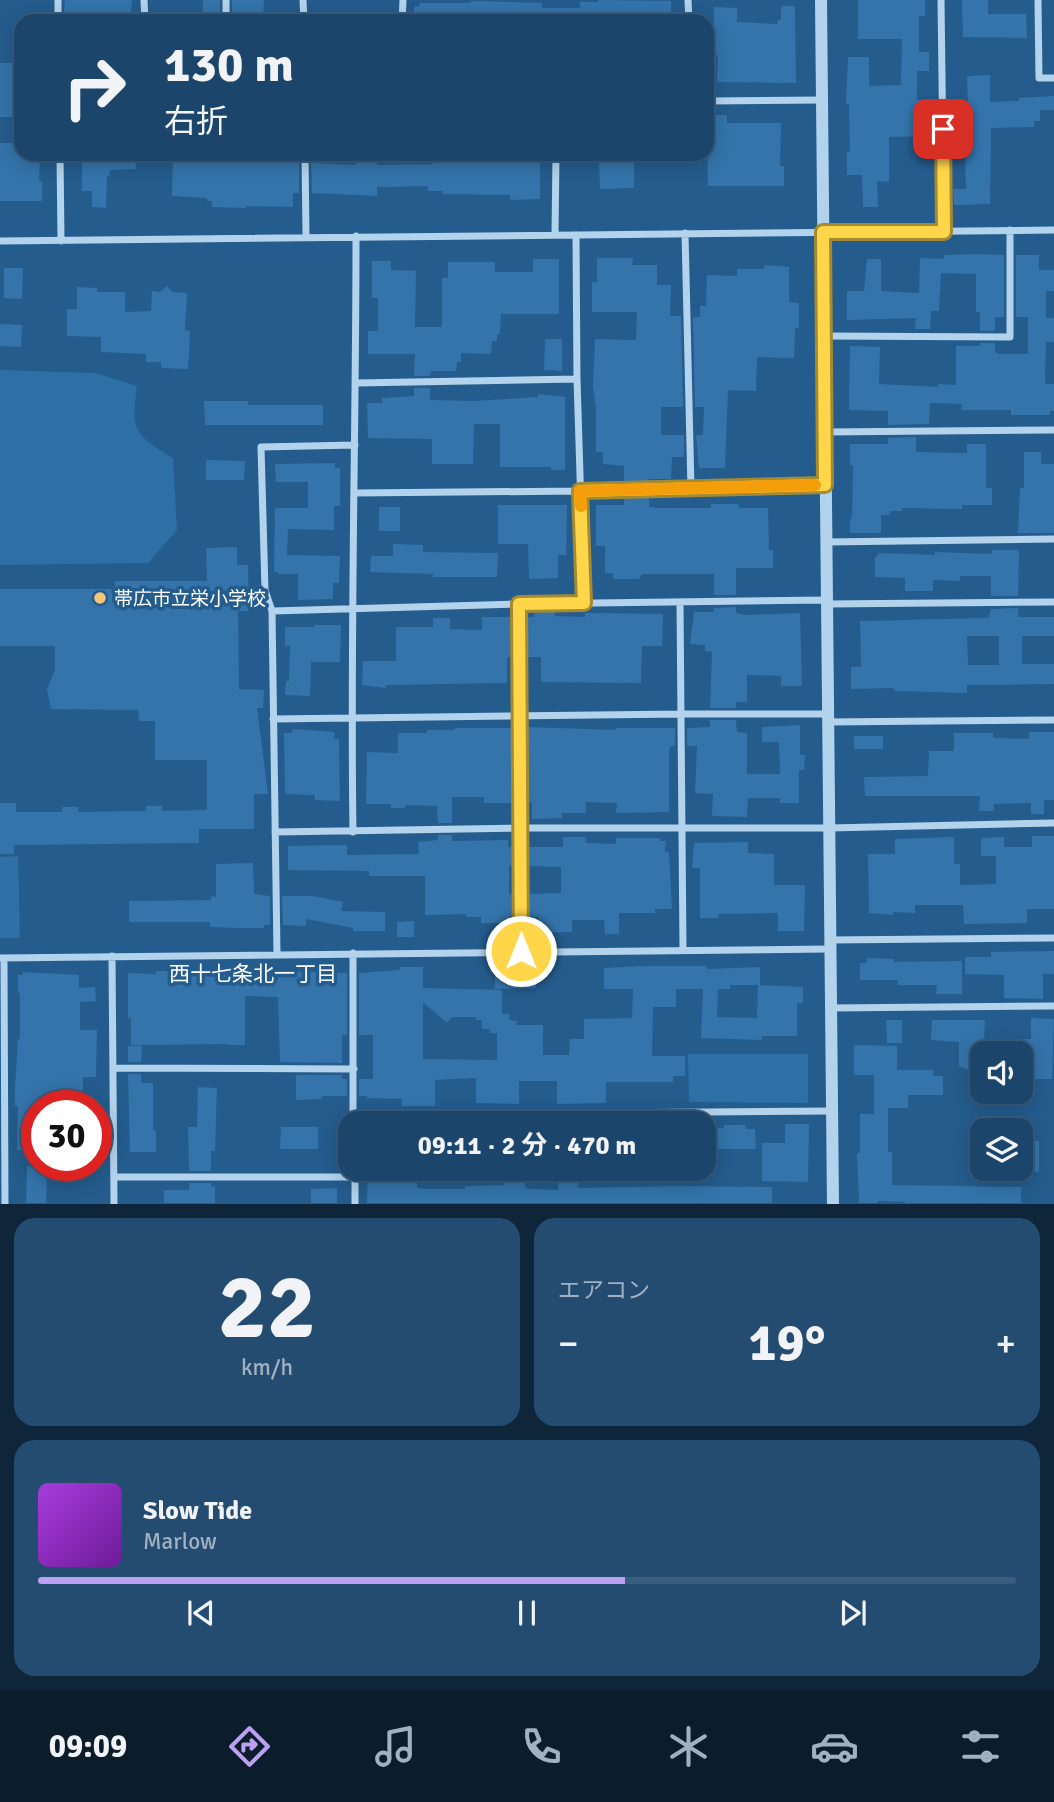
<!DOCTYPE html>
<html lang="ja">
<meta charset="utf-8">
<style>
body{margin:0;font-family:Signika,"Noto Sans JP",sans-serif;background:#244c70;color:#f1f3f6;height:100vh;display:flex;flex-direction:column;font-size:26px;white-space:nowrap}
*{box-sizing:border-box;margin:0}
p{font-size:23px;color:#a0b1c1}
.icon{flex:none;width:38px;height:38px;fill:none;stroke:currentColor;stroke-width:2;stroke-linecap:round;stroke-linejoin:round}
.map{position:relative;height:1204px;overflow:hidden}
.side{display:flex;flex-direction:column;gap:14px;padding:14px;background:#0f263a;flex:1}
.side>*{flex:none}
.top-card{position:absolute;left:14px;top:14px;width:700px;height:147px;border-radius:21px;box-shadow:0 4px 18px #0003,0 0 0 2px #395d7e;background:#1b456a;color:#f1f3f6;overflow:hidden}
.tools{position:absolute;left:970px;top:1041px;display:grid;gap:14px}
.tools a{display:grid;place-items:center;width:63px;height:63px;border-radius:14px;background:#1b456a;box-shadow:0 4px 18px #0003,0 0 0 2px #395d7e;font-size:35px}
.speed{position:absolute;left:21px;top:1090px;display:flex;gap:14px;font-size:35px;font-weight:700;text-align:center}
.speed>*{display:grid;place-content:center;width:91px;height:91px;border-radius:50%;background:#1b456a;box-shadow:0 4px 18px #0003,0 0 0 2px #395d7e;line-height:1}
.speed .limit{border:10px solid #d22;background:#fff;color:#111}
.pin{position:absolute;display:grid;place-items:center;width:60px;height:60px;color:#fff;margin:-30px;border-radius:14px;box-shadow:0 4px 10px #0006}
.me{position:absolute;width:77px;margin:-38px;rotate:0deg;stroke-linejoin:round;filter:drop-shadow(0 0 5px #0008)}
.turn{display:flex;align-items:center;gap:24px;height:147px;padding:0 35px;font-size:32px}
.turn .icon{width:91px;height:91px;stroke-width:2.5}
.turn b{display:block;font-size:49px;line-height:60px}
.big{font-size:52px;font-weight:700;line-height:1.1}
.side .widget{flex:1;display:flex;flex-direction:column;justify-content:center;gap:10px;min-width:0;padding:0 24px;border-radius:21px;background:#244c70}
.side .dial{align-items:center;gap:0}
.dial b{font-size:91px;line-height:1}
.song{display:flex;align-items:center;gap:21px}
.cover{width:84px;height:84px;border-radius:10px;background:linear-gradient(135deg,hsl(280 70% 55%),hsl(280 70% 35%))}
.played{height:7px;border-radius:4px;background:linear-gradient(90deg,#bca0f2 60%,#395d7e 60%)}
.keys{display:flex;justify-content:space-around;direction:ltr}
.heat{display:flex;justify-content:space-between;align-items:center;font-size:38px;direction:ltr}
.side .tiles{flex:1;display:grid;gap:14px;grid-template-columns:1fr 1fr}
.widget:last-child{grid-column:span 2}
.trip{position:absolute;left:338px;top:1111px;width:378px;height:70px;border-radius:21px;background:#1b456a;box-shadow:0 4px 18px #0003,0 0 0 2px #395d7e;font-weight:700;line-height:70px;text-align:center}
.dock{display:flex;height:112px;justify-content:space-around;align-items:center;background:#0b1c2a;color:#a0b1c1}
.dock .icon{width:49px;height:49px}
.dock .current{color:#bca0f2}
.dock b{font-size:32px;color:#f1f3f6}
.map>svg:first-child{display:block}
.green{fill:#2e6fa5}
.building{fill:#3474aa;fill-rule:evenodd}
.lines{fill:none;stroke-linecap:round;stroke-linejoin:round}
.minor{stroke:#b3d2eb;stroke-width:7}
.tertiary{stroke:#b3d2eb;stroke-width:12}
.route-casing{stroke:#a68a30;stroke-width:18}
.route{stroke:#ffd54a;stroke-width:12}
.slow{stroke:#f59e0b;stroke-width:12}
.poi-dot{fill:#f6c577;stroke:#245c8d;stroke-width:2.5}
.labels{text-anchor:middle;stroke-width:7;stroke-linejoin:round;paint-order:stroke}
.poi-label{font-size:19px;fill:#fff;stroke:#245c8d;text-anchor:start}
.neighbourhood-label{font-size:21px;fill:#fff;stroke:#245c8d}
</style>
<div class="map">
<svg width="1054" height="1204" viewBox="0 0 1054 1204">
<rect width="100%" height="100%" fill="#245c8d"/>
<path class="green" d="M0 370 95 373 137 386C131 432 134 434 173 458L177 530 148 563 0 565Z
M18 856 20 938H0V857Z
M688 1054H808V1103L689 1102Z"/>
<path class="building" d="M65 0H132L131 14 64 12Z
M203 0H220V15H203Z
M232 0H264L263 21H236V14H232Z
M598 0 671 1V21H414V7L420 6V3H471V1L542 3V8H580V2H598Z
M858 0H925V16H919V52H929V71H917V100L931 99V136L889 137V182L877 181 878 207H863L862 175H847V152H850L849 104H846L848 57H869V86L901 85 902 39H858Z
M962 0H988V14H1026L1027 38 963 37Z
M781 6H795L796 83 717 82 718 55H713L714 7 737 8V22L777 24 778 20H781Z
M0 63H21V117H0Z
M990 75V102L1019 101V98L1054 96V110H1040V121H1034V127L991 128 990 204 954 205 953 189H966L965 154H955V135H969L967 76Z
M713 115H727V123H781L780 166H784V186H708L707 122 713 123Z
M0 143H21V154H40L39 181H42V201H0Z
M82 154H135L136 169 110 170 109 176H107L106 208 92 207V191H82Z
M173 154 296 156V163H299V193H293V207L246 206V208L212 207V201H207V198L172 196Z
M361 154H377V165L433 164V154H540V199L510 200V195L443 194V191H428V186L377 187V196L312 193 311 163 356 165 357 155Z
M599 162H634V188L600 189Z
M977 254 1004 255V317H995V331H980V312H976V274L941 273 939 311H931L930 329H915L916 318 847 320V291H864L867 259H881V291L919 293 920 258 944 259V255Z
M1016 255H1039V270H1054V291H1046V318H1054V342H1046L1045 384H1054V411H1050V415H1011V410H961L962 404 930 403 929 424 888 425V411L849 410 850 346 880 347 879 384 938 387V384L956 385V346H980V343H995V352L998 354H1028V317H1016Z
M597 258H633L632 265H657V285H671L670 316H681L683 407H661V435H684V457H672L671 479H649V483L624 484V466L603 464V452H596V408L593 386 595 339 636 340 637 312H592V282H597Z
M533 259H559V314H501L500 334H497V341H492L491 354 461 353V362H457L456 371H431L430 376H414L415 354H368V331H378V298H372V261H391V270L416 271 415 327H442V278H448V262H495V272H533Z
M764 265 789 267V302L799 303V328H795L794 358 757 357 756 391 728 390 725 468H699L696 435H703L704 407H695L693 317H700V306H706L707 275 737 276V269H764Z
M4 268H23L22 299 4 298Z
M167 286 172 292 187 293 185 330 190 331 188 369 161 368V362H146V354L101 352V337L67 336V309H77V287L97 288V292H125V312L151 311 152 291 160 292Z
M0 324 22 325 21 347 0 346Z
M545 339H562V371L544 370Z
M414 388H430V400L474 401 538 397V394L565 397V470H551V467H500V424H474L473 464H432V439L368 438 367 403H382V398L414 396Z
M204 401H248V405H323V425H205Z
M916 437V452L967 453V444H986V488H992V505H962V509L902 508V511H890V515H881V533H850V519H852L853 465H850V444H888V438Z
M1024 452H1041V464H1054V533H1018L1020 488H1024Z
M206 460 245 461 244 480H206Z
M335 463V468H340V506H334V530L288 529 287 555 340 556 339 583H333V599L298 600V574H278V572H274L275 508H308V482H276L275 464Z
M649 495V507L658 508H711V504H738L739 508H768L769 550H773V568H736V595H714V574H642L639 579H613V573H605V546H596V505H624V496Z
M498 505H567L566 555H558V578L529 579 528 544H498Z
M379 507H400V531H379Z
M393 544 423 545V552L498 553 497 577H433V574L370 572 371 556H393Z
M237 547V565H248L249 611H238L239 689 264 690 263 708H257L268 794H254V829H199V843L14 845V854H0V803H16V812H62V807H78V812L146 811V806H162V811L207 810V760H155V721H139L138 710 51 709 47 689 55 670V646H0V589H115V581H207L206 548Z
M992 550H1019L1018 596H991V576H960V581L933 580V591H905V578L875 577V558L879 553 935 555V552L992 554Z
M736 607V613L745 615 800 613 802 686H781V676L747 675V702H736V708H710L712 652 705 651V645L690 644 694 612H714V608Z
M1018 608V617H1054V636H1022V664H1054V684L967 685V693L895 691 894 688 851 689V667H861L860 621 988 618 991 609ZM967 636H999V665H968Z
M534 612H555V616L585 617V613L663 614 662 646H642L641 683 541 682V657H525V617H534Z
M482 617H513V656L507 658V683L386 685V688L362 685 363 661H396V627H433V618H450V629L482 630Z
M314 625H341L340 662H311L310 696 285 695 286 681H289L290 646H285V627H314Z
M710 720H736L737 732 747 733V774H780L779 742H762V727L800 725V755H805L804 770H799V803H780V798H748L747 817 712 816 713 794 695 793 697 746H687V728L710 727Z
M526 727 616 730V728H675V746H671L669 750V812L616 813 617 803 586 802V813H562V818L532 819V803H526Z
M455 728H514V803H484V797H452V823H438L437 806 405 805V808H391V804H366L367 752 398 753V733H427V730H455Z
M292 729 335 732 334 739H339L340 801 315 800V795L285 794 284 733H292Z
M1029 732H1054V800H1044V814H1031V803L994 804V811H979L980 796H865L864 777 928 776 929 751H954V733H993V738L1029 739Z
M854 736H883V749H854Z
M438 835H452V841L508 840V847H514V866H509V894H515V917H510V923H481V917H466V914L425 915V876H369V871L288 870V846L347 845V855L419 854 418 842 438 840Z
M1032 836H1054V909H1027V923L964 924 963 905H915V913L893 912V915L869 913 868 854H895V839L954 837V864H960V885L996 884V856H981V838L1004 837V847H1032Z
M563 837H586V843L616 844V838H660V841H666L665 852H669L672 909H655V913H619V934H605L604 920H572V932L538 933V917H527V894L561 893V867L527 866V847H563Z
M748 842V853L774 854V885H805L804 931H778V913L718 914V918H700V868H692L694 843Z
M253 863 254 894 270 896V925H264V928H239L210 927V922H129V901L211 900V896L216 897V864Z
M282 896H312L343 902 341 911 385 912V931H353V928L306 919V926L283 925Z
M414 921V937H397V922Z
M1054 951V974H1043V999L1004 998V975L965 974V957H991V952Z
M867 958 894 959V962L962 961V994H936L937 985H898V980H860V963H867Z
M530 966V970H536V988L495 989V967Z
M643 966H707V969L760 967V985H730V989H718L717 1017 757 1018 758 985 803 987V1003H797V1036H762V1040L701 1038 703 989H676V1007H653L652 1056H685V1076H673V1082H606V1103L557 1104V1081H519V1104L476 1103V1078L435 1080V1106H402V1099L367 1098V1096H359V1079H373V1035H359V973L400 970V967H423V988L502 990V1014H509V1020L517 1021 516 1025H543V1055H569L570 1039H584V1019L632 1018 633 989H604V968ZM423 1002 447 1023 452 1017H476V1020H482V1029H490V1033H497V1060L423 1059Z
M156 971H243V979L278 980V971L347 973V1035H342V1063L280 1062 278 997 245 996V1045H228V1044L131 1045V1018H128V973L156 974Z
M23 972 79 975V988L95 987 96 1001 80 1002V1030H97L96 1077H83V1106H37V1151L17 1150 18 1106H15V1087L18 1039H20V993H18V975H23Z
M1031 1018 1054 1019 1052 1079H1020V1054H1017V1039H1031Z
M886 1020H902V1043H887Z
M932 1020H985L982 1077 959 1066V1042L931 1040Z
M854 1045 897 1046V1070H933V1076H943V1095H908V1108H888V1152H892V1185L1021 1187V1203H905V1202L878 1201V1203H859L857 1153H860V1114H874V1075H854Z
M128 1046H142L141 1062H128Z
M128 1074H141V1083H153V1130H156V1152H130Z
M296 1075H342V1079H347V1096H322V1099L296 1100Z
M198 1087 217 1088 215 1151H211V1171H189L188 1127H197Z
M785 1124H809L808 1182 762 1181V1143H785Z
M724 1125H745L746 1129H755L756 1149H704V1128H724Z
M281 1127H318V1149H280Z
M1020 1141H1039V1172L1020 1171Z
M27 1166H47L46 1203H26Z
M368 1169H417V1188L426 1189H465V1186L504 1185V1169H525V1187L528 1189 558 1190 559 1174H579L578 1188 678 1186 772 1187V1203H367Z
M189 1183H211V1187L215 1186V1203H164V1190H189Z
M337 1188V1203H311V1189Z"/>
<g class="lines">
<path class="minor" d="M58 0V21
M144 0 145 21
M226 0V21
M303 0 304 21
M688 0 689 21
M941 0 944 232
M1038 0 1039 78H1054
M402 21 403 0
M707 101 822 100
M60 154 61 241
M305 154 306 236
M685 233 691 489
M555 235 556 154
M576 235 577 379 584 603
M0 241 1054 230
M824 336 1010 337V230
M356 383 577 379
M825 432 1054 430
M355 493 580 491 825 485
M826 542 1054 539
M680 603 683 949
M519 604 521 951
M827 604 1054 602
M272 611 519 604 826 600
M273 719 681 714H828
M828 722 1054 720
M275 832 522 828H829L1054 823
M353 832C350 633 356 435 356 236
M830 940 1054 938
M277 953 272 611 265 590 261 447 355 445
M353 953V1124
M112 956 114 1204
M0 958 830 949
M4 958 5 1204
M831 1008 1054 1006
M113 1068 354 1069
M353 1115 832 1111
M355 1169V1204
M115 1177H355"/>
<path class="tertiary" d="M821 0 833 1204"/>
</g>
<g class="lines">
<defs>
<path id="route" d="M521 951 519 604 584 603 580 491 825 485 823 232H944L943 129"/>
</defs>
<use href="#route" class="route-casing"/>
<use href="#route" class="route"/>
<path class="slow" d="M581 506 580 491 815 485"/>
</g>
<circle class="poi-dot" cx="100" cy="598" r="7"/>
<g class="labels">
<g class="poi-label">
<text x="114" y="605">帯広市立栄小学校</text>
</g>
<g class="neighbourhood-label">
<text x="253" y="981">西十七条北一丁目</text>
</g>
</g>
</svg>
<div class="tools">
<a><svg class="icon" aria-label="sound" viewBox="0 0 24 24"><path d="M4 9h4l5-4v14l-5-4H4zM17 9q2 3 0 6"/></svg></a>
<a><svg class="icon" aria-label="layers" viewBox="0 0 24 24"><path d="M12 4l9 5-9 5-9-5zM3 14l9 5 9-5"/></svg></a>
</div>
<div class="speed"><div class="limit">30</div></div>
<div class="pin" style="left:943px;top:129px;background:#d93025"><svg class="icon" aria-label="arrive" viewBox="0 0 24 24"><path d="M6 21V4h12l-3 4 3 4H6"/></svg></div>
<svg class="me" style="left:521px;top:951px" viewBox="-20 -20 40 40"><circle r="17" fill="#ffd54a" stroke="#fff" stroke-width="3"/><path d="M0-11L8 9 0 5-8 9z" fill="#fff"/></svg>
<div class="trip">09:11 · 2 分 · 470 m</div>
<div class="top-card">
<div class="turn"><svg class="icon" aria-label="right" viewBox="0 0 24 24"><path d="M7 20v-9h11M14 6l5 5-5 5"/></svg><div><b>130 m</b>右折</div></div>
</div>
</div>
<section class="side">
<div class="tiles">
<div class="widget dial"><b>22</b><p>km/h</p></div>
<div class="widget"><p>エアコン</p>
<div class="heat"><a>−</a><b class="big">19°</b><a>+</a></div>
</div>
<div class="widget">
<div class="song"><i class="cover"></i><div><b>Slow Tide</b><p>Marlow</p></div></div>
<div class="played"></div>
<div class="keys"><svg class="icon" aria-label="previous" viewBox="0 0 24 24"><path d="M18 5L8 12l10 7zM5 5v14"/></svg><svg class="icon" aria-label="pause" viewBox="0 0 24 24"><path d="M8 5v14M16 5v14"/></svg><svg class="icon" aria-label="next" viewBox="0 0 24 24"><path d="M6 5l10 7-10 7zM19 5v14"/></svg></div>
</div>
</div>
</section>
<nav class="dock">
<b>09:09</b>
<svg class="icon current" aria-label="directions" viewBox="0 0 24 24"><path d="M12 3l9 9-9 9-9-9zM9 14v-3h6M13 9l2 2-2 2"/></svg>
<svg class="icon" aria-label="music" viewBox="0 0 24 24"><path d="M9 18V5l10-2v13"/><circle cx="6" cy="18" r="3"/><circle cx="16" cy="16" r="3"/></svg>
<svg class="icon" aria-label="phone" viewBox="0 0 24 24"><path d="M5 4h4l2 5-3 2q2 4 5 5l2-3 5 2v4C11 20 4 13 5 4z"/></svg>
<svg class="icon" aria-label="climate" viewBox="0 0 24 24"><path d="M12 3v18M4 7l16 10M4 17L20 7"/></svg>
<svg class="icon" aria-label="car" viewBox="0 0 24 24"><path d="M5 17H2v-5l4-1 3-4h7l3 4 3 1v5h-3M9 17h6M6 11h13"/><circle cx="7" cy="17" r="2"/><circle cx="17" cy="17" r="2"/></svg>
<svg class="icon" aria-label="filters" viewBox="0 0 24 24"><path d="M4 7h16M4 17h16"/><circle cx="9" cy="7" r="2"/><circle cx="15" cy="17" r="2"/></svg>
</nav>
